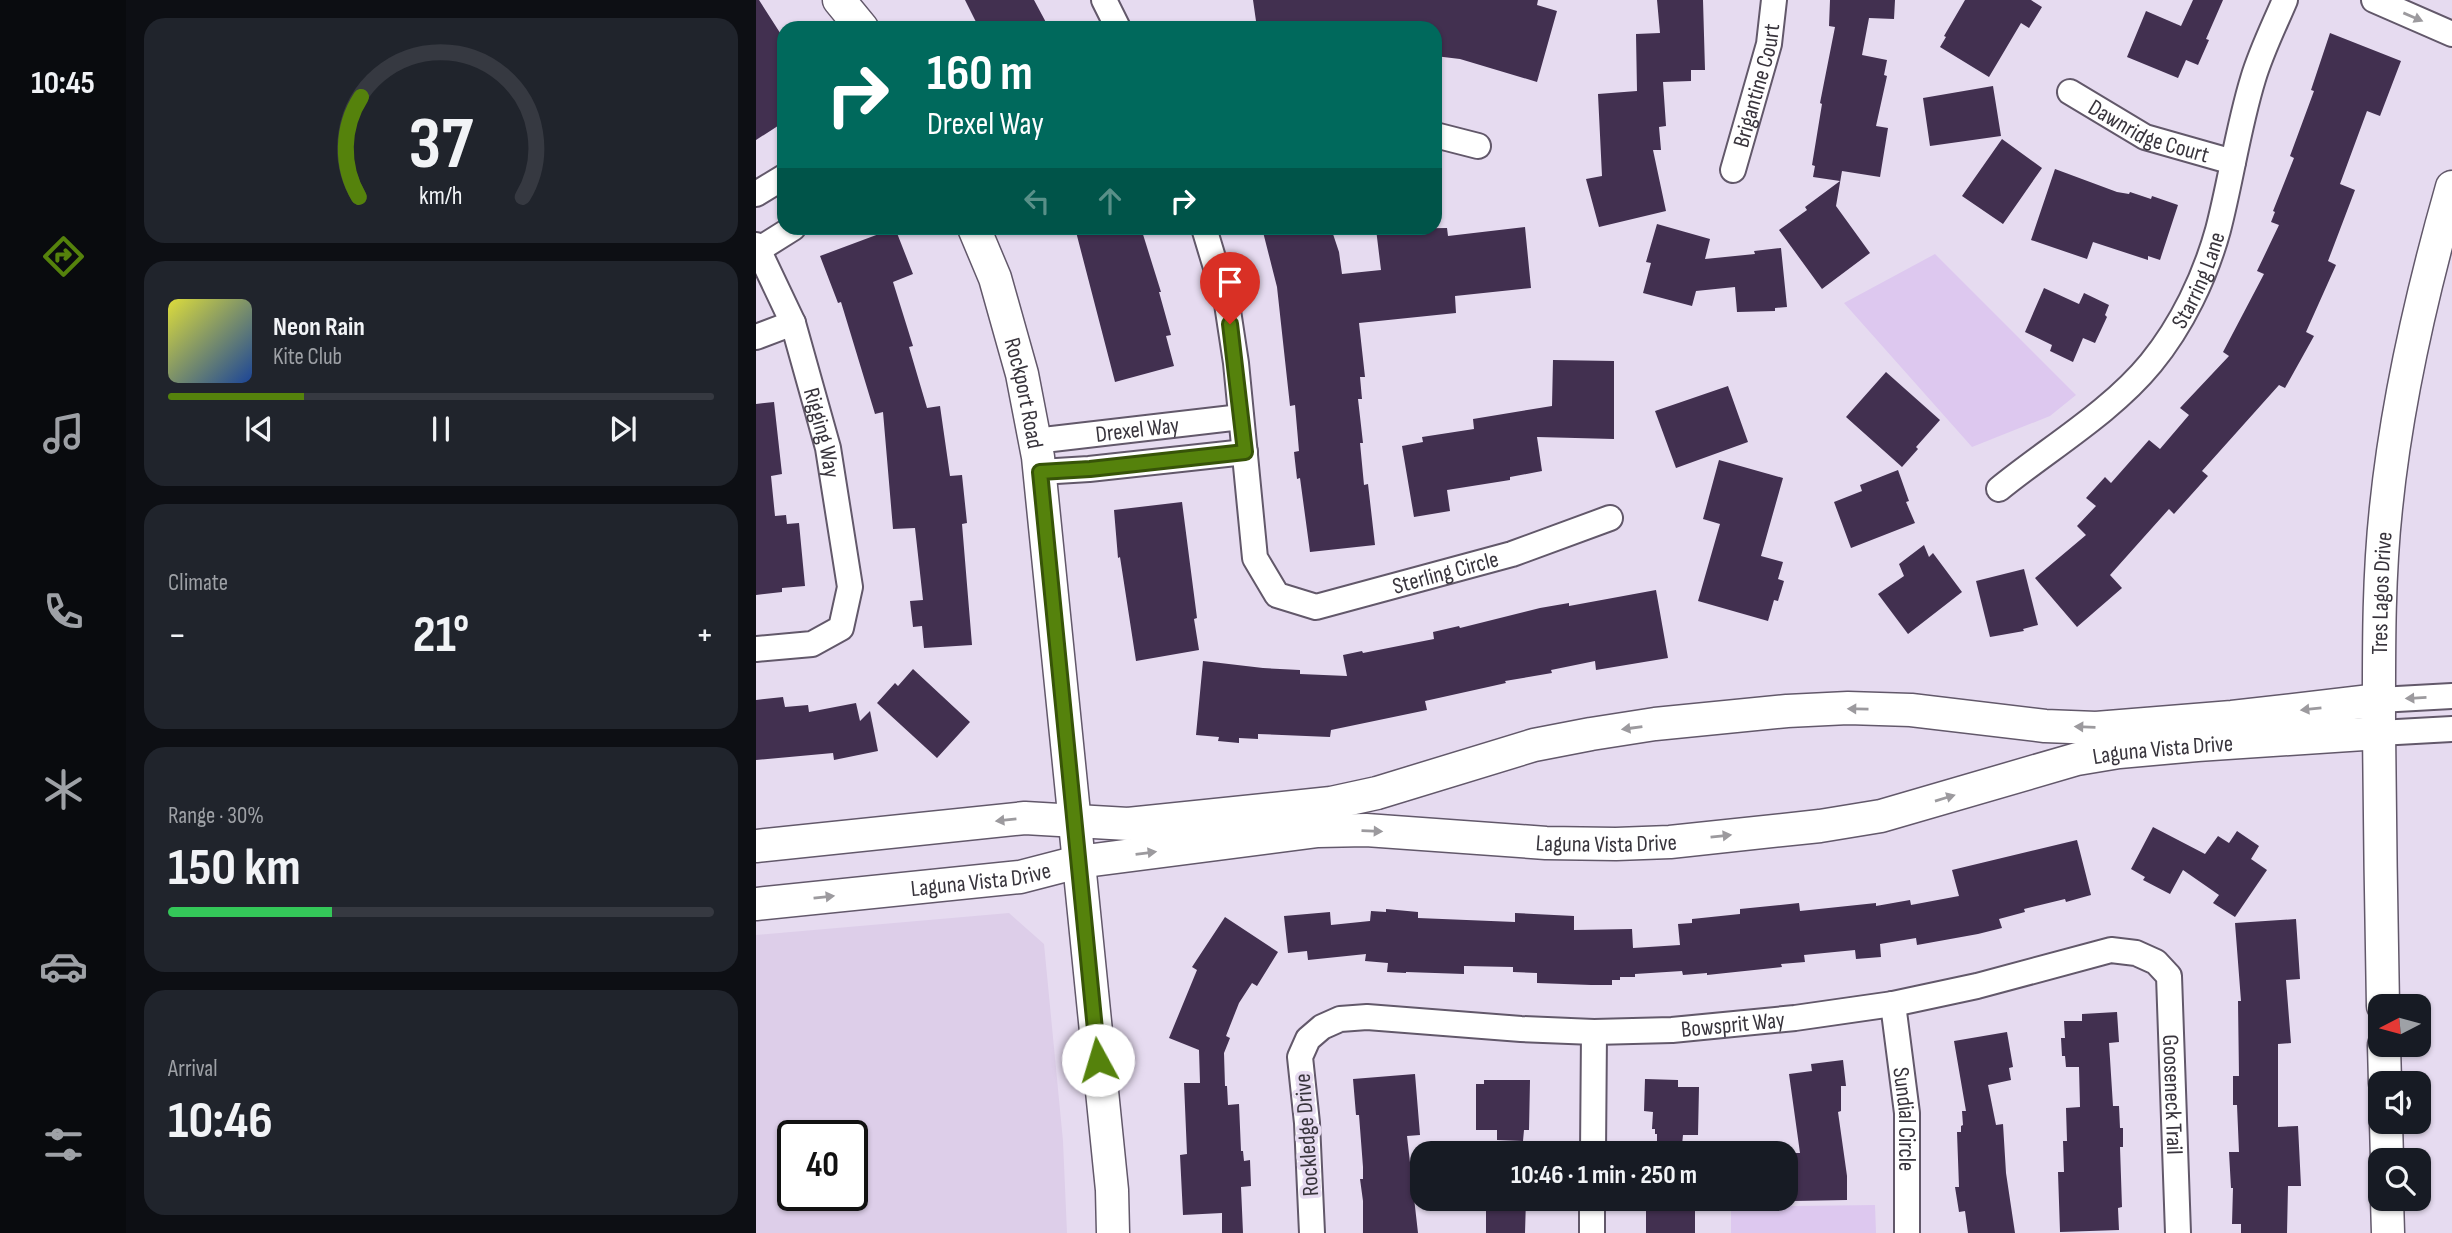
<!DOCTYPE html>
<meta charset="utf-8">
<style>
body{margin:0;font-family:"Sofia Sans Condensed",sans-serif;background:#20242c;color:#f1f3f6;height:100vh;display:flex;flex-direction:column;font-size:26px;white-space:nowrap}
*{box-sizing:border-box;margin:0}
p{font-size:23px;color:#9ea1a6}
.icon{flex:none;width:38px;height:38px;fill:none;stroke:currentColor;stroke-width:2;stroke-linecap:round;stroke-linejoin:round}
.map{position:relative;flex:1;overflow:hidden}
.panel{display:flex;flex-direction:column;gap:18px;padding:18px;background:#0d0f14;width:630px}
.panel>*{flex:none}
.guide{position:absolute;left:21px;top:21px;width:665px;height:214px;border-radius:21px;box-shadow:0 2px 5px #0004;background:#00695c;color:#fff;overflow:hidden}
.needle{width:46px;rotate:264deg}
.tools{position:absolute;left:1612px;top:994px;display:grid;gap:14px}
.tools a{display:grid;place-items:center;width:63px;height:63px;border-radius:14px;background:#171b24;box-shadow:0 2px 5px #0004;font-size:35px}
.speed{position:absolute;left:21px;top:1120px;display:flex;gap:14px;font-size:35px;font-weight:700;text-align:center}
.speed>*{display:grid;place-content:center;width:91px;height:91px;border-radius:50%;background:#171b24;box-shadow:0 2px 5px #0004;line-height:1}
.speed .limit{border:4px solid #111;border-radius:10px;background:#fff;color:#111}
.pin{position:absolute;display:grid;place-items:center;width:60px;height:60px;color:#fff;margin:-72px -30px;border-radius:50% 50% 50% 0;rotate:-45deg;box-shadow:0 0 7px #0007}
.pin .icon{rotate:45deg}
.me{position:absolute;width:77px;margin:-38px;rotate:354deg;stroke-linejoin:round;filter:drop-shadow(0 0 5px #0008)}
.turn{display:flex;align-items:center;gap:24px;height:147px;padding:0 35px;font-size:32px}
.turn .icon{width:91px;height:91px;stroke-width:2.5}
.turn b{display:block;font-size:49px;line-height:60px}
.lanes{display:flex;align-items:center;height:66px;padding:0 35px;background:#0003;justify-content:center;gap:35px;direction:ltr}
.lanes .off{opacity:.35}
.big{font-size:52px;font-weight:700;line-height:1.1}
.panel .card{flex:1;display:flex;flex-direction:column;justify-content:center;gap:10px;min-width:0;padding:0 24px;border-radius:21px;background:#20242c}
.panel .dial{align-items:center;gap:0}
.dial svg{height:182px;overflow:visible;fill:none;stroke:#363941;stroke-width:7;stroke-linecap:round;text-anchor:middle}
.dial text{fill:#f1f3f6;stroke:none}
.song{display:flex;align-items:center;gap:21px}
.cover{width:84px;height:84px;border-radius:10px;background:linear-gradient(135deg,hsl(60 70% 55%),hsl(220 70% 35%))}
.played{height:7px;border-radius:4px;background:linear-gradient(90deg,#55820c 25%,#363941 25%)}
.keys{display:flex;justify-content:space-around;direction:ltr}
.heat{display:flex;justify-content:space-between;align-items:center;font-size:38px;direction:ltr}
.charge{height:10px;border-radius:5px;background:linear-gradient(90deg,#34c759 30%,#363941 0)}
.trip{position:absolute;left:654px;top:1141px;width:388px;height:70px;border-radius:21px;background:#171b24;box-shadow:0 2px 5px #0004;font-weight:700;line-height:70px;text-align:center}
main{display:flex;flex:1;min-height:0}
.tab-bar{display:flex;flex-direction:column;width:126px;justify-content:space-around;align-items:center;background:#090b0e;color:#9ea1a6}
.tab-bar .icon{width:49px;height:49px}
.tab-bar .current{color:#55820c}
.tab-bar b{font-size:32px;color:#f1f3f6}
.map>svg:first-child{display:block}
.built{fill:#ddcee9;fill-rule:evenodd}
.green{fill:#ddc8ef}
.building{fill:#423050}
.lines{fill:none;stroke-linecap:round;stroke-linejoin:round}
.minor-casing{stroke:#62586a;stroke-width:28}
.tertiary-casing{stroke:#62586a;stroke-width:35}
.minor{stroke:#fff;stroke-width:24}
.tertiary{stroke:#fff;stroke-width:32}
.oneway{fill:#9c9a9e}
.route-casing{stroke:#375408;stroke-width:18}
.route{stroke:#55820c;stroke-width:12}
.labels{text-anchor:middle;stroke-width:7;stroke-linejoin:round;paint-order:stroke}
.street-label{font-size:23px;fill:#38343c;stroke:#e6dbf0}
</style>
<main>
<nav class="tab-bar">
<b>10:45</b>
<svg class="icon current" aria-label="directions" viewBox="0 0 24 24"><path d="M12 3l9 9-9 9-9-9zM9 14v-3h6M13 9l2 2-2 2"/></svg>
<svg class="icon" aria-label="music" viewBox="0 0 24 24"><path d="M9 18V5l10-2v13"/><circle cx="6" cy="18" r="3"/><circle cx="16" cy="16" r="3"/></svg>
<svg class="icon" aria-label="phone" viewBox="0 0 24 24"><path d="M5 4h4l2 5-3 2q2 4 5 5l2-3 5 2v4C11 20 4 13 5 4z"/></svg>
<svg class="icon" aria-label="climate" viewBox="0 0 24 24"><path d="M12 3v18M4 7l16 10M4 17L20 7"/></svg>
<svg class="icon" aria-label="car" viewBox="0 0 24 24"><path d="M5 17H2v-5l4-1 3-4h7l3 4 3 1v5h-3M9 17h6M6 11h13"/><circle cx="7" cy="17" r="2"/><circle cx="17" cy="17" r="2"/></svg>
<svg class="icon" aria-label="filters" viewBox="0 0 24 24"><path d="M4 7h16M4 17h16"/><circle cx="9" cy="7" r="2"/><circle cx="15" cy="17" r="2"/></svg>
</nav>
<section class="panel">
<div class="card dial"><svg viewBox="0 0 100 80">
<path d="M14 69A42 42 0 1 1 86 69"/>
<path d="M14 69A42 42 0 0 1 15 25" stroke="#55820c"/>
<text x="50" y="56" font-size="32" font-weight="700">37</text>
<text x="50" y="72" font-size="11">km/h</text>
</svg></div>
<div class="card">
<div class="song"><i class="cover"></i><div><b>Neon Rain</b><p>Kite Club</p></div></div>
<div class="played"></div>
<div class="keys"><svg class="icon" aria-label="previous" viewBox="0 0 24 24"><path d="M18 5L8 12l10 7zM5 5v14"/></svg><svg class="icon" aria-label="pause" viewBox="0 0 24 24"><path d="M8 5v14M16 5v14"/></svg><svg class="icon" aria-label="next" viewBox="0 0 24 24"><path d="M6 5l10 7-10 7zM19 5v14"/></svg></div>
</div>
<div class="card"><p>Climate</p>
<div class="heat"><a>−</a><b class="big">21°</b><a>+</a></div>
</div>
<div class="card"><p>Range · 30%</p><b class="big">150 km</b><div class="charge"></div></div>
<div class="card"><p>Arrival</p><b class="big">10:46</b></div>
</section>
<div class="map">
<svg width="1696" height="1233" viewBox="0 0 1696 1233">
<rect width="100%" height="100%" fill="#e6dbf0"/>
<path class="built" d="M253 913 288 944 307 1141 311 1233H0V935ZM37 1136H96V1195H37Z"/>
<path class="green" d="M1179 254 1320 395 1294 416 1216 447 1088 303Z
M1119 1205 1120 1233H975V1207Z"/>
<path class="building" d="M0 0H3L28 39V122L0 140Z
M209 0H278L293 28H223Z
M497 0H782L781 5 801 11 781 82 704 59 679 56V28H501Z
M901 0H947L949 70H935V81L907 82 910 126 903 127 905 150H897L910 211 843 227 830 179 846 176 842 94 881 91 880 34 904 33Z
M1074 0H1139L1138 19 1113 18 1106 55 1131 60 1128 75 1131 76 1120 126 1132 128 1124 177 1086 171 1080 206 1114 253 1066 289 1023 230 1051 210 1049 207 1084 181 1057 177 1059 166 1056 165 1066 104 1064 103 1079 27 1073 26Z
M1209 0H1275L1286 7 1273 28 1265 23 1233 77 1184 47 1190 37 1188 36Z
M1437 0H1467L1450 39 1453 40 1442 65 1430 60 1422 78 1371 57 1390 11 1425 26Z
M1574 33 1645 61 1624 116 1611 111 1584 184 1599 190 1572 261 1580 265 1550 332 1558 336 1529 388 1523 385 1446 471 1452 476 1418 514 1413 509 1354 575 1366 588 1321 627 1279 578 1330 535 1321 526 1340 506 1330 498 1349 477 1355 483 1393 440 1404 449 1433 415 1424 408 1473 356 1467 352 1508 274 1501 271 1523 225 1515 222 1519 212 1517 211 1538 158 1534 156 1558 91 1555 90Z
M1237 86 1245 136 1174 146 1167 98Z
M1246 139 1286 168 1247 224 1206 196Z
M1299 169 1361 192 1373 194 1374 192 1395 199 1396 196 1422 205 1404 260 1392 256V260L1337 242 1331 259 1275 240Z
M901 224 954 239 949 259 999 254 998 251 1025 248 1031 307 1019 308V311L981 312 979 287 940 291 936 306 887 293 895 263 890 262Z
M769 227 775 288 699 296 700 313 603 323 609 377H604L606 399H602L607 443H604L608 485 612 484 619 545 554 552 544 478 541 479 538 452 543 451 539 405 534 406 521 287 506 228H575L583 252 586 274 625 270 620 229 691 228 692 236Z
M139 228 157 274 137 282 157 346 153 347 171 408 184 406 194 476 206 475 211 523 206 524 216 645 168 648 166 626 157 627 154 601 167 600 159 528 137 529 127 412 119 414 85 302 82 303 64 256Z
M319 228H385L405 292H403L415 335 410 336 418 366 359 382Z
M1288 288 1323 304 1328 293 1353 305 1349 315 1351 317 1339 343 1327 338 1317 362 1294 351 1296 345 1269 332Z
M797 360 858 361V439L781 437 786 471 754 477V480L691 490 694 511 658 517 646 446 667 442 666 437 718 429 717 419 796 406Z
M1130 372 1184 420 1160 447 1162 449 1146 467 1090 417Z
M972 386 992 442 920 468 899 411Z
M18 402 26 474 15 476 19 516 30 515 31 524 43 523 49 586 26 588V592L0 595V404Z
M963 460 1027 478 1005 556 1027 562 1022 579 1028 581 1022 601 1018 600 1012 621 942 601 964 524 947 519Z
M1142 470 1153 501 1150 502 1159 523 1095 548 1078 502 1106 491 1104 485Z
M426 502 441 618 438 619 443 650 380 661 364 557 362 558 358 510Z
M1168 545 1173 557 1177 553 1206 592 1152 634 1122 594 1148 576 1143 564Z
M1268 569 1282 625 1267 629 1268 631 1234 637 1220 581Z
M900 590 912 658 840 670 839 661 795 670 796 673 749 681 750 683 669 701 671 710 575 730 574 737 502 734V739L483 738V743L462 741 463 737 440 735 447 661 507 668 544 670V674L591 676 587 655 606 651 607 653 678 639 677 632 703 626 704 628 784 608 813 603V606Z
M157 669 214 722 181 758 121 703 139 683 142 686Z
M27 697 29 707 52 705 53 712 100 703 104 721 114 711 122 751 78 760 77 753 0 760V700Z
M1397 827 1449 854 1462 836 1473 843 1481 831 1503 846 1495 859 1511 870 1479 917 1457 903 1463 895 1427 870 1414 894 1387 880 1389 877 1375 869Z
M1321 840 1335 895 1310 902 1309 899 1268 909 1269 912 1243 919 1246 928 1222 934 1161 945 1160 938 1124 944 1125 957 1100 959 1099 950 1048 955 1049 962 1025 964 1026 967 951 975V973L927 975 926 971 879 974V977H864V980H856V985H835L781 983V973L757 972V967L708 966V974L650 972V973L631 972 632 963 609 961 610 954 552 960 551 951 532 953 528 916 574 912 575 925 614 921 615 911 630 912V909L662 912V918L759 922V913L818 916V930L876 929 877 948 924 945 922 924 936 923V919L984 914V909L1043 903 1044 911 1120 903V906L1154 900 1155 905 1203 896 1196 870Z
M469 917 522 952 501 986 496 983 483 1003 470 1036 474 1038 468 1053 469 1086H471L472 1105 483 1104 485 1151H487L488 1161 494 1160 495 1186 485 1187 487 1233H466V1213L427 1215 424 1155 431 1154 428 1083H444L443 1050 413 1038 441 970 436 967Z
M1540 919 1544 979 1530 980 1535 1043 1522 1044V1127L1542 1126 1545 1186H1532L1531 1233H1485V1224H1476L1477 1188H1475L1473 1152H1483L1481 1105H1477V1076H1483L1482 1001H1485L1479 923Z
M1361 1012 1363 1042 1353 1043 1357 1106H1363L1364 1128H1367V1147H1364L1366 1207 1362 1208 1363 1230 1304 1232 1302 1172H1308L1307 1141H1311L1310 1108 1324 1107 1323 1067H1310L1309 1056H1306L1305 1038H1309L1308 1021H1326V1014Z
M1251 1032 1257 1067 1253 1068 1255 1080 1232 1085 1240 1125 1247 1124 1250 1173 1259 1233H1212L1209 1211 1203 1212 1199 1187H1203L1201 1132H1205V1126L1207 1125 1206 1111H1210L1198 1041Z
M1087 1060 1090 1086H1085V1111L1082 1112 1091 1176V1200L1038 1201 1036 1153H1044L1033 1074 1056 1071 1055 1064Z
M659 1074 664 1135 651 1136 662 1233H607V1201L604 1179H607V1167L603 1115H600L597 1079Z
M889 1079 922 1080V1087H943L942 1135H927L926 1145 901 1144V1134H899V1129H896L897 1112 888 1111Z
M728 1080H774L773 1130H768L767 1141 741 1140V1130H720V1084H728Z
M730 1199H770L769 1233H730Z
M890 1199H939V1233H890Z"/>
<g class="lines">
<defs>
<g id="minor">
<path d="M348 0 362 28"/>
<path d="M1618 0 1696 34"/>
<path id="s1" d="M1314 92 1389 137 1477 162"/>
<path d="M679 135 722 146"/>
<path id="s2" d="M977 170 1013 44 1018 0"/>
<path d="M0 194 28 177"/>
<path id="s3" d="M448 228 471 304 480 363 499 558 521 595 560 607 756 554 854 518"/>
<path id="s4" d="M0 245 37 323 72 448 94 587 85 628 56 644 0 649"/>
<path d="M2 250 37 228"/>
<path d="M0 337 37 323"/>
<path id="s5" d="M279 441 485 417"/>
<path d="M284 472 333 469 489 452"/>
<path id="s6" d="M1243 489C1292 449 1355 412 1395 363 1426 325 1449 277 1462 230 1475 180 1482 128 1497 79 1505 52 1518 26 1529 0"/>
<path d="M1623 700 1696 696"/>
<path d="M1623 733 1696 729"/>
<path id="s7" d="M1137 1004 1151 1113V1233"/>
<path d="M837 1153 838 1032"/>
<path id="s8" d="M556 1233 551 1123 544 1057 552 1039 566 1027 584 1019 611 1017 765 1029 838 1032 916 1030 1039 1018 1137 1004 1221 986 1355 950 1380 953 1400 962 1413 976 1422 1233"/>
<path d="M836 1233V1199"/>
</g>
<g id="tertiary">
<path d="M83 0 106 28"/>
<path id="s9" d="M218 228 239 278 266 374 282 457 356 1190 357 1233"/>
<path d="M0 846 269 818 372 824 575 803 621 793 778 745 835 734 899 724 1031 711 1092 708 1155 710 1289 726 1340 728 1476 717 1623 700"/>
<path id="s10" d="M0 904 264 877 322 862 562 831 610 830 790 843 860 844 914 842 1064 826 1125 816 1321 759 1363 752 1441 745 1623 733"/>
<path id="s11" d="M1627 1006C1625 914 1624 823 1623 731 1623 657 1622 582 1630 508 1641 400 1666 292 1696 187"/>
<path d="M1628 1045 1629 1083"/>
<path d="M1630 1122 1631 1160"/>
<path d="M1631 1199 1632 1233"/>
</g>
</defs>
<use href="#minor" class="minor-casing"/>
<use href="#tertiary" class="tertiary-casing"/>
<use href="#minor" class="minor"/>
<use href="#tertiary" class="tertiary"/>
</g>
<defs><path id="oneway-solid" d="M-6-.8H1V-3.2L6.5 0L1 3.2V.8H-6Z" transform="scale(1.75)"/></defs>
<g class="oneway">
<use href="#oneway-solid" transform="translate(1657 17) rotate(23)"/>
<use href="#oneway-solid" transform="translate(1660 698) rotate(177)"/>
<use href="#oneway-solid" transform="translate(1102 709) rotate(-179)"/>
<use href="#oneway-solid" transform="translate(1555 709) rotate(174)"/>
<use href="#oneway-solid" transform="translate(1329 727) rotate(-178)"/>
<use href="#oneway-solid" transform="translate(876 728) rotate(172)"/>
<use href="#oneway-solid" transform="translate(1189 798) rotate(-17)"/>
<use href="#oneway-solid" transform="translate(250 820) rotate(174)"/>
<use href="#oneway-solid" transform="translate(616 831) rotate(2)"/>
<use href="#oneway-solid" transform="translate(965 836) rotate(-6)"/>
<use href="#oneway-solid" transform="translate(390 853) rotate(-7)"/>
<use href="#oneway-solid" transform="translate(68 897) rotate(-6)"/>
</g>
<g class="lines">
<defs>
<path id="route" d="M342 1060 284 472 334 469 489 452 474 324"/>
</defs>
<use href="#route" class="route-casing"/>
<use href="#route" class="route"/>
</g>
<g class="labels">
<g class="street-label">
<text dy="8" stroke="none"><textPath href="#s2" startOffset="88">Brigantine Court</textPath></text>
<text dy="8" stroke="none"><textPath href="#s1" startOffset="89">Dawnridge Court</textPath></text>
<text dy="8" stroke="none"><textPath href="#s6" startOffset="294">Starring Lane</textPath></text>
<text dy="8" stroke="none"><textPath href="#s9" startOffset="173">Rockport Road</textPath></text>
<text dy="8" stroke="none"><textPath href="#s5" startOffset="103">Drexel Way</textPath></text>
<text dy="8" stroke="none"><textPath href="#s4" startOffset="200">Rigging Way</textPath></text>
<text dy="8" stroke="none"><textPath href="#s3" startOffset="553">Sterling Circle</textPath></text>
<text dy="8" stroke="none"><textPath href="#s11" startOffset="413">Tres Lagos Drive</textPath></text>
<text dy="8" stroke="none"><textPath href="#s10" startOffset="1423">Laguna Vista Drive</textPath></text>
<text dy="8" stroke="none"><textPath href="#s10" startOffset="856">Laguna Vista Drive</textPath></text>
<text dy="8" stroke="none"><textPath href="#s10" startOffset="226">Laguna Vista Drive</textPath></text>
<text dy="8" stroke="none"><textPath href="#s8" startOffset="628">Bowsprit Way</textPath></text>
<text dy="8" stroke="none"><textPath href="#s8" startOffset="1199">Gooseneck Trail</textPath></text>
<text dy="8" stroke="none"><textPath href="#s7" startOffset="116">Sundial Circle</textPath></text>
<text transform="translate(550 1135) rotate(-94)" y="8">Rockledge Drive</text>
</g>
</g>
</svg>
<div class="tools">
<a><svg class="needle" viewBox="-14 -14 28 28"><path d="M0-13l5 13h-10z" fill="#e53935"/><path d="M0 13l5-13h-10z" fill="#9ea1a6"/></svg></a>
<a><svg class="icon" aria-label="sound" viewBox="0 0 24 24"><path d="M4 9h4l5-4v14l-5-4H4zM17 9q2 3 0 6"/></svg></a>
<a><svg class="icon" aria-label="search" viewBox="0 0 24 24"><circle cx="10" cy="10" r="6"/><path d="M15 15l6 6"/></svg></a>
</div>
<div class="speed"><div class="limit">40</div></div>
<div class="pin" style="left:474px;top:324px;background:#d93025"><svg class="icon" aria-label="arrive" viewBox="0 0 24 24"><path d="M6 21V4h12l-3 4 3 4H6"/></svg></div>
<svg class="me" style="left:342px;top:1060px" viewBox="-20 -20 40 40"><circle r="19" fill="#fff"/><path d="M0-13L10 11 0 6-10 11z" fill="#55820c"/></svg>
<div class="trip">10:46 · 1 min · 250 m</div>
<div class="guide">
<div class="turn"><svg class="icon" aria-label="right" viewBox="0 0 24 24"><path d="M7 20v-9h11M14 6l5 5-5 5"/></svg><div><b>160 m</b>Drexel Way</div></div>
<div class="lanes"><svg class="icon off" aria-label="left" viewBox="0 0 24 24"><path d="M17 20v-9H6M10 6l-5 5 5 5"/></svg><svg class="icon off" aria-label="ahead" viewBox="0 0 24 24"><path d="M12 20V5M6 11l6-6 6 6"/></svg><svg class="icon" aria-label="right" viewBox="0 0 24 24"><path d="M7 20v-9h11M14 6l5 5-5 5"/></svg></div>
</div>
</div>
</main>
